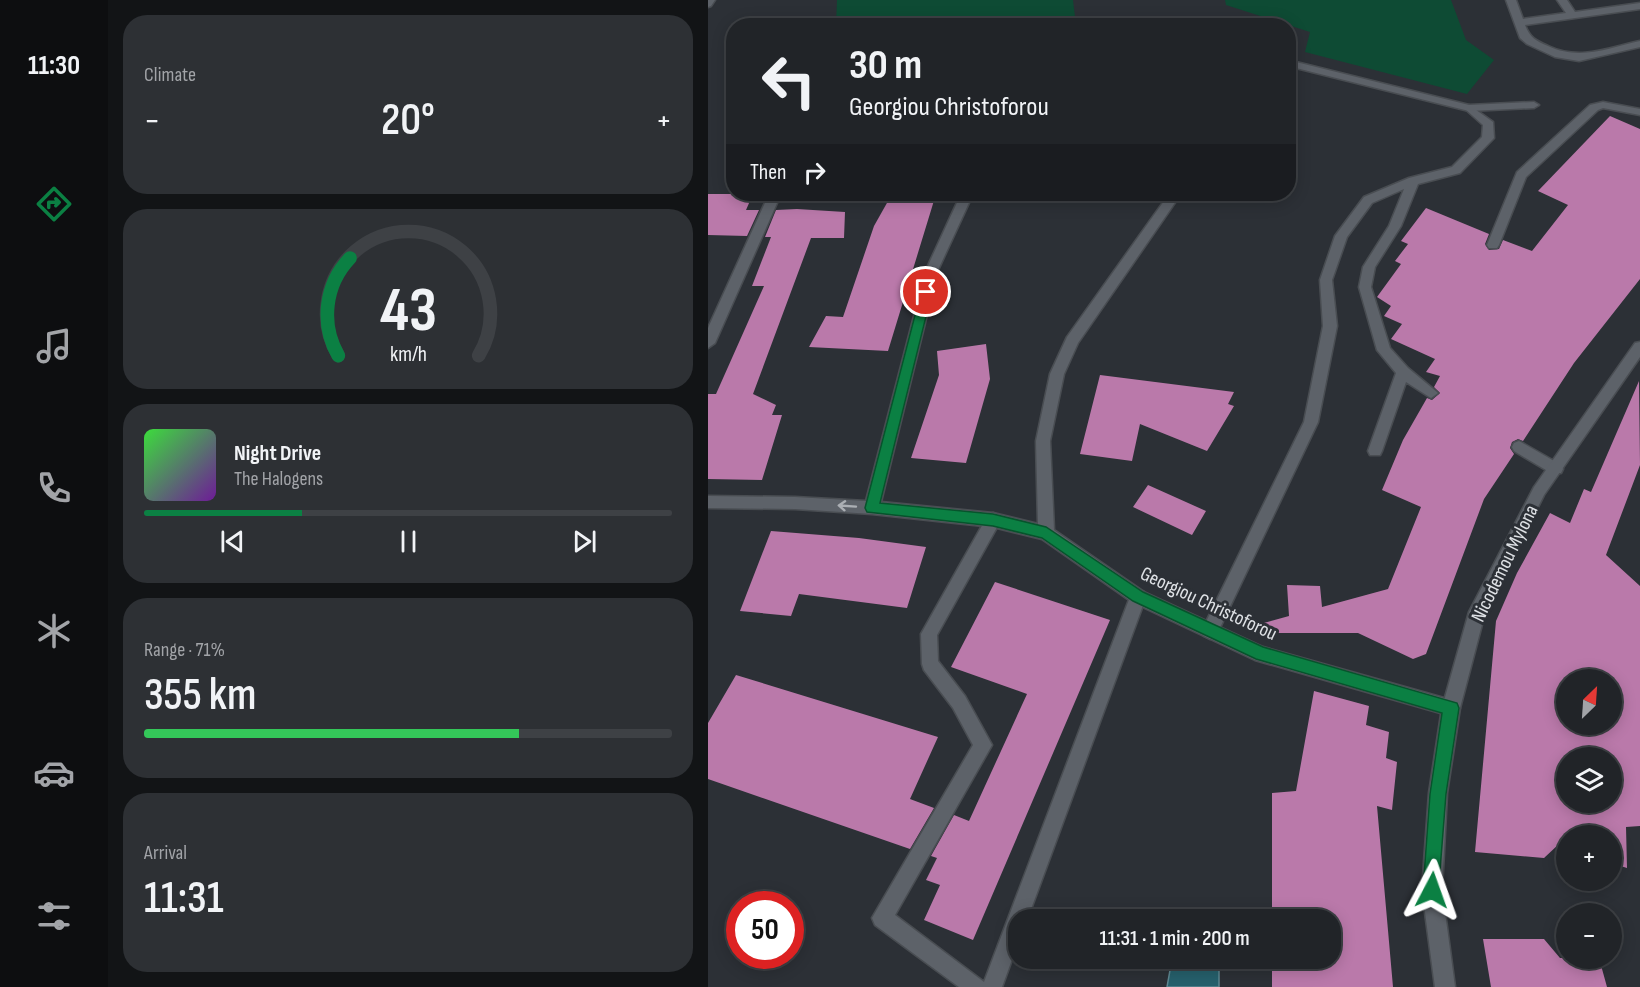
<!DOCTYPE html>
<meta charset="utf-8">
<style>
body{margin:0;font-family:"Sofia Sans Condensed",sans-serif;background:#2d3034;color:#f1f3f6;height:100vh;display:flex;flex-direction:column;font-size:22px;white-space:nowrap}
*{box-sizing:border-box;margin:0}
p{font-size:20px;color:#a2a4a8}
.icon{flex:none;width:33px;height:33px;fill:none;stroke:currentColor;stroke-width:2;stroke-linecap:round;stroke-linejoin:round}
.map{position:relative;flex:1;overflow:hidden}
.panel{display:flex;flex-direction:column;gap:15px;padding:15px;background:#121416;width:600px}
.panel>*{flex:none}
.hud{position:absolute;left:18px;top:18px;width:570px;height:183px;border-radius:24px;box-shadow:0 3px 15px #0003,0 0 0 2px #3e4145;background:#212428;color:#f1f3f6;overflow:hidden}
.needle{width:39px;rotate:25deg}
.fabs{position:absolute;left:848px;top:669px;display:grid;gap:12px}
.fabs a{display:grid;place-items:center;width:66px;height:66px;border-radius:50%;background:#212428;box-shadow:0 3px 15px #0003,0 0 0 2px #3e4145;font-size:30px}
.speed{position:absolute;left:18px;top:891px;display:flex;gap:12px;font-size:30px;font-weight:700;text-align:center}
.speed>*{display:grid;place-content:center;width:78px;height:78px;border-radius:50%;background:#212428;box-shadow:0 3px 15px #0003,0 0 0 2px #3e4145;line-height:1}
.speed .limit{border:9px solid #d22;background:#fff;color:#111}
.pin{position:absolute;display:grid;place-items:center;width:51px;height:51px;color:#fff;margin:-26px;border:3px solid #fff;border-radius:50%;box-shadow:0 2px 6px #0007}
.me{position:absolute;width:66px;margin:-33px;rotate:4deg;stroke-linejoin:round;filter:drop-shadow(0 0 4px #0008)}
.turn{display:flex;align-items:center;gap:21px;height:126px;padding:0 24px;font-size:27px}
.turn .icon{width:78px;height:78px;stroke-width:2.5}
.turn b{display:block;font-size:42px;line-height:51px}
.then{display:flex;align-items:center;height:57px;padding:0 24px;background:#0003;gap:12px;font-size:22px}
.big{font-size:45px;font-weight:600;line-height:1.1}
.panel .card{flex:1;display:flex;flex-direction:column;justify-content:center;gap:9px;min-width:0;padding:0 21px;border-radius:24px;background:#2d3034}
.panel .dial{align-items:center;gap:0}
.dial svg{height:156px;overflow:visible;fill:none;stroke:#3e4145;stroke-width:7;stroke-linecap:round;text-anchor:middle}
.dial text{fill:#f1f3f6;stroke:none}
.song{display:flex;align-items:center;gap:18px}
.cover{width:72px;height:72px;border-radius:9px;background:linear-gradient(135deg,hsl(120 70% 55%),hsl(280 70% 35%))}
.played{height:6px;border-radius:3px;background:linear-gradient(90deg,#0b8043 30%,#3e4145 30%)}
.keys{display:flex;justify-content:space-around;direction:ltr}
.heat{display:flex;justify-content:space-between;align-items:center;font-size:33px;direction:ltr}
.charge{height:9px;border-radius:4px;background:linear-gradient(90deg,#34c759 71%,#3e4145 0)}
.trip{position:absolute;left:300px;top:909px;width:333px;height:60px;border-radius:24px;background:#212428;box-shadow:0 3px 15px #0003,0 0 0 2px #3e4145;font-weight:600;line-height:60px;text-align:center}
main{display:flex;flex:1;min-height:0}
.dock{display:flex;flex-direction:column;width:108px;justify-content:space-around;align-items:center;background:#0d0e10;color:#a2a4a8}
.dock .icon{width:42px;height:42px}
.dock .active{color:#0b8043}
.dock b{font-size:27px;color:#f1f3f6}
.map>svg:first-child{display:block}
.green{fill:#0e4b34}
.water{fill:#26606c;stroke:#5e8791;stroke-width:1.5}
.building{fill:#ba79aa;fill-rule:evenodd}
.lines{fill:none;stroke-linecap:round;stroke-linejoin:round}
.service-casing{stroke:#494d52;stroke-width:3}
.minor-casing{stroke:#494d52;stroke-width:3}
.secondary-casing{stroke:#494d52;stroke-width:3}
.service{fill:#5d6269;fill-rule:evenodd}
.minor{fill:#5d6269;fill-rule:evenodd}
.secondary{fill:#5d6269;fill-rule:evenodd}
.oneway{stroke:#abafb4}
.route{fill:#0b8043;stroke:#07532c;stroke-width:1.5}
.labels{text-anchor:middle;stroke-width:6;stroke-linejoin:round;paint-order:stroke}
.street-label{font-size:20px;fill:#dfe2e6;stroke:#2c3036}
</style>
<main>
<nav class="dock">
<b>11:30</b>
<svg class="icon active" aria-label="directions" viewBox="0 0 24 24"><path d="M12 3l9 9-9 9-9-9zM9 14v-3h6M13 9l2 2-2 2"/></svg>
<svg class="icon" aria-label="music" viewBox="0 0 24 24"><path d="M9 18V5l10-2v13"/><circle cx="6" cy="18" r="3"/><circle cx="16" cy="16" r="3"/></svg>
<svg class="icon" aria-label="phone" viewBox="0 0 24 24"><path d="M5 4h4l2 5-3 2q2 4 5 5l2-3 5 2v4C11 20 4 13 5 4z"/></svg>
<svg class="icon" aria-label="climate" viewBox="0 0 24 24"><path d="M12 3v18M4 7l16 10M4 17L20 7"/></svg>
<svg class="icon" aria-label="car" viewBox="0 0 24 24"><path d="M5 17H2v-5l4-1 3-4h7l3 4 3 1v5h-3M9 17h6M6 11h13"/><circle cx="7" cy="17" r="2"/><circle cx="17" cy="17" r="2"/></svg>
<svg class="icon" aria-label="filters" viewBox="0 0 24 24"><path d="M4 7h16M4 17h16"/><circle cx="9" cy="7" r="2"/><circle cx="15" cy="17" r="2"/></svg>
</nav>
<section class="panel">
<div class="card"><p>Climate</p>
<div class="heat"><a>−</a><b class="big">20°</b><a>+</a></div>
</div>
<div class="card dial"><svg viewBox="0 0 100 80">
<path d="M14 69A42 42 0 1 1 86 69"/>
<path d="M14 69A42 42 0 0 1 20 19" stroke="#0b8043"/>
<text x="50" y="56" font-size="32" font-weight="700">43</text>
<text x="50" y="72" font-size="11">km/h</text>
</svg></div>
<div class="card">
<div class="song"><i class="cover"></i><div><b>Night Drive</b><p>The Halogens</p></div></div>
<div class="played"></div>
<div class="keys"><svg class="icon" aria-label="previous" viewBox="0 0 24 24"><path d="M18 5L8 12l10 7zM5 5v14"/></svg><svg class="icon" aria-label="pause" viewBox="0 0 24 24"><path d="M8 5v14M16 5v14"/></svg><svg class="icon" aria-label="next" viewBox="0 0 24 24"><path d="M6 5l10 7-10 7zM19 5v14"/></svg></div>
</div>
<div class="card"><p>Range · 71%</p><b class="big">355 km</b><div class="charge"></div></div>
<div class="card"><p>Arrival</p><b class="big">11:31</b></div>
</section>
<div class="map">
<svg width="932" height="987" viewBox="0 0 932 987">
<rect width="100%" height="100%" fill="#2c3036"/>
<path class="green" d="M129 0H365L368 25H128Z
M517 0H743L758 40 786 60 759 94 597 52 602 32 518 5Z"/>
<path class="water" d="M464 959H497V961L511 964V987H459Z"/>
<path class="building" d="M902 116 932 129V279L866 363 815 441 810 439 804 442 802 448 806 454 776 499 718 654 705 659 650 633H554L552 624 581 616 579 585 612 586 614 607 680 589 713 507 674 490 695 440 719 398 724 400 732 393 726 387 732 376 718 372 727 359 683 339 694 324 676 316 683 306 669 297 693 264 687 261 700 244 693 241 718 208 781 234 777 244 781 250 791 249 795 240 824 251 860 205 830 191Z
M0 194H45L38 210H51L39 236 0 235Z
M184 194H228L180 351 101 347 118 316 135 317 166 226Z
M89 209 137 212 136 238H103L45 394 68 405 64 415H74L54 480 0 479V394H8L56 286H44L63 237H57L68 210Z
M278 344 282 379 258 463 203 458 231 375 229 351Z
M392 375 526 392 520 404 526 406 499 451 432 424 424 461 372 454Z
M931 381 932 465 898 555 932 586V826L918 827 919 868 903 863V836H858V847L851 844 836 858 767 852 788 621 809 573 842 513 862 523 876 489 883 492ZM858 680H903V724H858ZM858 758H903V802H858Z
M440 485 498 511 484 535 425 507Z
M63 531 151 538 218 547 199 608 91 594 83 616 32 611Z
M287 582 402 620 265 940 216 920 232 885 218 880 229 858 223 856 246 815 261 821 319 694 243 667Z
M28 675 230 737 202 799 226 808 202 849 0 779V723Z
M606 691 661 706 658 725 681 732 678 758 689 762 684 810 669 806 685 987H564V958H622V920H564V793L588 791Z
M775 939H836L852 958H891L899 987H783Z"/>
<g class="lines">
<defs>
<path id="service" d="M798 0H808L815 19 858 13 849 0H859L867 12 932 3V9L817 25C822 38 828 41 840 46 872 61 900 48 932 41V47L871 61 847 57 819 44 812 38Z
M895 102 932 109V115L895 108 890 110 818 177 791 245 789 248H781L779 245 809 172 882 105Z
M761 105 785 122 786 138 752 173 710 184 693 226 667 267 663 287 682 348 700 368 730 393 723 398 698 382 674 451 672 455H662L660 451 688 373 669 350 651 287 655 267 681 226 696 189 664 203 639 237 624 280 629 326 610 422 508 636 502 639 496 636 494 631 496 626 596 422 615 326 612 280 627 236 656 197 701 178 744 167 774 137 775 125 756 108Z
M811 441 853 465 855 469 853 473H843L806 451 804 447 806 443Z
M285 513 290 515 293 520 229 635 230 661 257 696 284 745 187 915 276 982 422 597 424 592 430 590 436 592 438 597 319 920H310V943L294 987H251L167 925 164 918 265 745 245 708 216 670 214 664 213 634 280 515Z"/>
<path id="minor" d="M0 0H7L3 6 0 7Z
M580 60 761 105 826 102 831 105 826 108 761 111 580 66Z
M61 194H73L7 343 0 348V328Z
M253 194H265L230 270 173 502 285 513 330 524 328 441 342 374 359 337 461 194H473L370 343 356 374 342 441 346 530 436 592 555 647 743 700 749 702 752 708 749 714 743 716 547 660 424 602 334 539 285 527 164 514 87 509 0 508V496L87 497 158 501 218 270Z"/>
<path id="secondary" d="M932 342V357L836 495 777 613 752 708 739 793 734 890 747 987H727L714 890 721 793 734 708 761 612 826 487 927 343Z"/>
</defs>
<use href="#service" class="service-casing"/>
<use href="#minor" class="minor-casing"/>
<use href="#secondary" class="secondary-casing"/>
<use href="#service" class="service"/>
<use href="#minor" class="minor"/>
<use href="#secondary" class="secondary"/>
</g>
<defs><path id="oneway-shaft" d="M-6 0H5M1.5-3L5.5 0L1.5 3" fill="none" stroke-width="1.6" stroke-linecap="round" stroke-linejoin="round" transform="scale(1.5)"/></defs>
<use class="oneway" href="#oneway-shaft" transform="translate(139 506) rotate(-176)"/>
<path class="route" d="M218 287 224 292 172 503 285 514 338 527 435 592 555 647 749 703 751 708 738 794 730 896 724 898 718 896 715 890 722 794 734 713 548 659 425 601 334 538 285 526 159 512 157 508 213 292Z"/>
<g class="labels">
<g class="street-label">
<text transform="translate(796 563) rotate(-64)" y="7">Nicodemou Mylona</text>
<text transform="translate(501 603) rotate(25)" y="7">Georgiou Christoforou</text>
</g>
</g>
</svg>
<div class="fabs">
<a><svg class="needle" viewBox="-14 -14 28 28"><path d="M0-13l5 13h-10z" fill="#e53935"/><path d="M0 13l5-13h-10z" fill="#a2a4a8"/></svg></a>
<a><svg class="icon" aria-label="layers" viewBox="0 0 24 24"><path d="M12 4l9 5-9 5-9-5zM3 14l9 5 9-5"/></svg></a>
<a>+</a>
<a>−</a>
</div>
<div class="speed"><div class="limit">50</div></div>
<div class="pin" style="left:218px;top:292px;background:#d93025"><svg class="icon" aria-label="arrive" viewBox="0 0 24 24"><path d="M6 21V4h12l-3 4 3 4H6"/></svg></div>
<svg class="me" style="left:724px;top:890px" viewBox="-20 -20 40 40"><path d="M0-17L14 15 0 8-14 15z" fill="#0b8043" stroke="#fff" stroke-width="4"/></svg>
<div class="trip">11:31 · 1 min · 200 m</div>
<div class="hud">
<div class="turn"><svg class="icon" aria-label="left" viewBox="0 0 24 24"><path d="M17 20v-9H6M10 6l-5 5 5 5"/></svg><div><b>30 m</b>Georgiou Christoforou</div></div>
<div class="then">Then<svg class="icon" aria-label="right" viewBox="0 0 24 24"><path d="M7 20v-9h11M14 6l5 5-5 5"/></svg></div>
</div>
</div>
</main>
